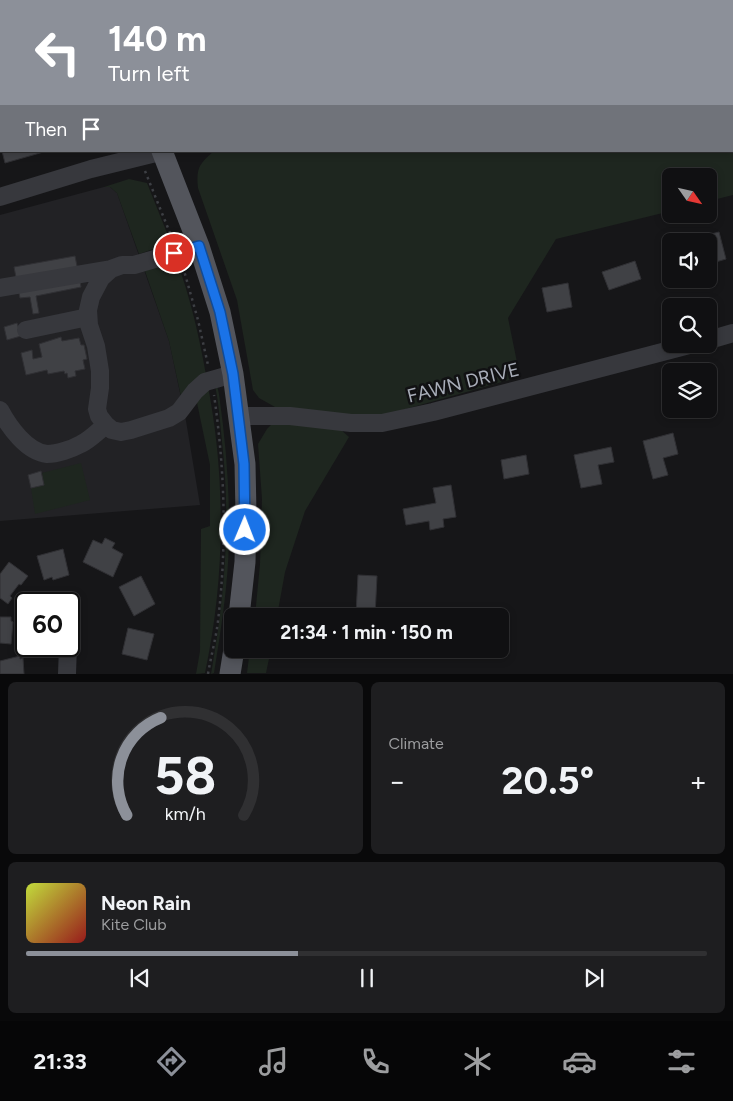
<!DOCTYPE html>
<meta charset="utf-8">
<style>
body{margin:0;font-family:Figtree,sans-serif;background:#1e1e20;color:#f1f3f6;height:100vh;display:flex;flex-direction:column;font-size:19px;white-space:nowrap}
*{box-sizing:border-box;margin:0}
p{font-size:16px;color:#9c9d9f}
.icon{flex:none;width:28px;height:28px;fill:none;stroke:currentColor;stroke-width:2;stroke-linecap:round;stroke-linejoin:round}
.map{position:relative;height:674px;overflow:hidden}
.drawer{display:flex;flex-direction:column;gap:8px;padding:8px;background:#09090a;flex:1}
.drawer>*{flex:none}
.hud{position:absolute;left:0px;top:0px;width:734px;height:152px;box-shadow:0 2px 8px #0003,0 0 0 1px #303032;background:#8c9099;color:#fff;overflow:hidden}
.needle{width:32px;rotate:124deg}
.controls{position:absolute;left:662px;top:168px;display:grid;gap:10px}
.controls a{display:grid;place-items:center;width:55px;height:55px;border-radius:8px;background:#101012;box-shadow:0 2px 8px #0003,0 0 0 1px #303032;font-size:25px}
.speed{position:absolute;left:15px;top:592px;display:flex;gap:10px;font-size:25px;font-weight:700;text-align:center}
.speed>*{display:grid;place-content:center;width:65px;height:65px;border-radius:50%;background:#101012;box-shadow:0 2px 8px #0003,0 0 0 1px #303032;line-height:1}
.speed .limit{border:2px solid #111;border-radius:8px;background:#fff;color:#111}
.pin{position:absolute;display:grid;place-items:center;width:42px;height:42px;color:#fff;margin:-21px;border:2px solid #fff;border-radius:50%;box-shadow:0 1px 5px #0007}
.me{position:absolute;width:55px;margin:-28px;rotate:1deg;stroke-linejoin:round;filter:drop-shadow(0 0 4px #0008)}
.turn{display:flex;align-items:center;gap:18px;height:105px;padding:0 25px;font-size:22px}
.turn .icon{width:65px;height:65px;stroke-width:2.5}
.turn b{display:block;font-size:35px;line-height:42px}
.then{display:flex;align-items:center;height:48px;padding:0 25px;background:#0003;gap:10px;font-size:19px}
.big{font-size:38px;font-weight:700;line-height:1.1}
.drawer .widget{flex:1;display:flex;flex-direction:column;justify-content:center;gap:8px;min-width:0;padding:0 18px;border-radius:8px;background:#1e1e20}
.drawer .dial{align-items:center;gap:0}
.dial svg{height:130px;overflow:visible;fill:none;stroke:#303032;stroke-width:7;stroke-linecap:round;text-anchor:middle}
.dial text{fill:#f1f3f6;stroke:none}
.song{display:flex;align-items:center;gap:15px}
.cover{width:60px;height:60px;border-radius:8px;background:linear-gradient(135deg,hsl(70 70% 55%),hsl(0 70% 35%))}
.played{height:5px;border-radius:2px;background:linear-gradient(90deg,#8c9099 40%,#303032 40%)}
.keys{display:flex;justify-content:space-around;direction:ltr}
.heat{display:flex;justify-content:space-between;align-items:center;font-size:28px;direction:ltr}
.drawer .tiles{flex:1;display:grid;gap:8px;grid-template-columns:1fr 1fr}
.widget:last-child{grid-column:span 2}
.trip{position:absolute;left:224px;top:608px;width:285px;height:50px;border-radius:8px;background:#101012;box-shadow:0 2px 8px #0003,0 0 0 1px #303032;font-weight:700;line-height:50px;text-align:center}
.tab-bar{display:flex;height:80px;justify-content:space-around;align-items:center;background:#060607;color:#9c9d9f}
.tab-bar .icon{width:35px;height:35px}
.tab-bar .current{color:#8c9099}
.tab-bar b{font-size:22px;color:#f1f3f6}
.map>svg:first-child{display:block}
.built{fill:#222225}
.green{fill:#1e261f}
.building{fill:#404145;stroke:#303034}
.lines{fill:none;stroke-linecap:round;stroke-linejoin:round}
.path{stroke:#3d3f44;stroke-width:2.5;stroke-dasharray:2.5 4;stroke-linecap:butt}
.minor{stroke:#37383d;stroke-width:18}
.major{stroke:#53555c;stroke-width:21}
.route-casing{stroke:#114b97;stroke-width:12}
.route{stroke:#1a73e8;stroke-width:9}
.labels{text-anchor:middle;stroke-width:5;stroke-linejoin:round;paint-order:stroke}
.street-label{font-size:19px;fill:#a8adb8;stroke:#111113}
</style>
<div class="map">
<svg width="733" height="674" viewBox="0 0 733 674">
<rect width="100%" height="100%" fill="#161618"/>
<path class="built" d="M104 187H110L117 193 169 341 186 421 200 505 0 521V215Z"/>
<path class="green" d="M562 0H733V195L709 201V176H671V211L556 239 508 318 520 377 381 416 361 417 275 407 259 398 253 390 237 300 198 188C196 168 199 164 214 151H732V1H561Z
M129 179 147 183 171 243 139 254 117 193 110 187H104Z
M176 259C190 296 199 335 206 375L182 401 169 341 145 271Z
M215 385H217L219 394C226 443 230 492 229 541 228 586 221 630 214 673L211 674C225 595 231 521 222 442 220 423 219 404 215 385Z
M208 386C226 481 225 579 205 673L196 674 200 651 201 529 210 526V465L196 398Z
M284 423 340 429 349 437 305 511 285 572 277 616H255L260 564 262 499 258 444 267 429 271 425Z
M81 463 90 500 35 514 31 488 44 485 42 473Z
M250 649H271L266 673H247Z"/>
<path class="building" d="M2 151H47L5 163Z
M719 232 726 259 709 264V241H684Z
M75 256 81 287 36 296 39 313 33 314 30 297 20 298 14 267Z
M635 261 641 279 609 290 602 272Z
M568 283 572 307 547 312 542 288Z
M17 323 21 336 7 340 4 327Z
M61 337 62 341 79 338 81 345H84L87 359 83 360 85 369 75 371 76 376 68 378 67 373 65 374 64 371 48 374 47 370 26 375 21 353 32 350 33 359 42 357 39 344Z
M673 433 678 454 663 458 668 475 653 479 643 441Z
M611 447 614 462 598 465 602 484 581 488 574 455Z
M526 455 529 474 504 479 501 460Z
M41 471 44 485 31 488 28 475Z
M451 485 456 517 443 519 444 527 430 530 429 521 406 525 403 509 436 503 433 488Z
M105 538 115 543 112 548 123 554 113 577 83 562 93 540 102 544Z
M63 549 69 575 53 580 52 577 44 580 37 556Z
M9 562 28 576 21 585 19 584 10 596 12 598 8 604 0 598V574Z
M358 575 377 576 375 616 356 615Z
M141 576 155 604 134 616 119 587Z
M0 617H11V621L13 622 11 644 0 643Z
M128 628 154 634 147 660 122 654Z
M20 656V659L23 658 24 674H0V661Z"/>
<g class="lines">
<path class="path" d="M81 0V1
M145 171 172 238
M183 267 198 320 208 365
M208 674C211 656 216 638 218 621 227 545 225 471 214 395"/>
<path class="minor" d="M379 0V1
M549 1 550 0
M0 197 91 169 164 151
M199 246 134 265H122L111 269 101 278 91 297 88 310 89 325 96 346 100 371V388L97 409 99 416 106 425 112 430 121 432 131 430 169 418 179 412 195 391 205 382 233 374
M0 288 111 269
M26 330 88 317
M709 340 733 333
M0 410C9 427 27 452 47 454 57 454 72 449 81 444 90 440 98 431 106 425
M238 416H290L351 423H382L433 412 693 344
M67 674 68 646"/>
<path class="major" d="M104 0 105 1
M162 151 199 246 220 312 233 374 245 464 246 513 245 562 239 616
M230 674 234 649"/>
</g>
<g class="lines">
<defs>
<path id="route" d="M174 253 199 246 220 312 233 374 244 464 245 530"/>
</defs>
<use href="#route" class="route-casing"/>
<use href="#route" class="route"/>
</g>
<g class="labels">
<g class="street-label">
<text transform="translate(463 382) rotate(-14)" y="7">FAWN DRIVE</text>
</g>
</g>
</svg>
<div class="controls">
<a><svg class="needle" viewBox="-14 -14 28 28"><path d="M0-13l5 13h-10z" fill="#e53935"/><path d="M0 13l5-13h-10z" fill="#9c9d9f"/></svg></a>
<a><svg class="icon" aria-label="sound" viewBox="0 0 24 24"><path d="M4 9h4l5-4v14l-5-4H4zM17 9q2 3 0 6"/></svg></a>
<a><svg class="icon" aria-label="search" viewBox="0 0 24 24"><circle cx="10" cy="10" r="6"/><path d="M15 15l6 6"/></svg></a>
<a><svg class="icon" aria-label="layers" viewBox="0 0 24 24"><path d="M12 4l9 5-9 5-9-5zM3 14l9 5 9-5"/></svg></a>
</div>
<div class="speed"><div class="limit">60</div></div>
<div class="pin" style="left:174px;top:253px;background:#d93025"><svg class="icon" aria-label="arrive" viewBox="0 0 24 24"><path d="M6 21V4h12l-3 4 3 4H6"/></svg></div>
<svg class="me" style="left:245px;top:530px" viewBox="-20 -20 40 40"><circle r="17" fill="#1a73e8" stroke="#fff" stroke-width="3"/><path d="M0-11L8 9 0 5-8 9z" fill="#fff"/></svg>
<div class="trip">21:34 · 1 min · 150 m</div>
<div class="hud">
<div class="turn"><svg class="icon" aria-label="left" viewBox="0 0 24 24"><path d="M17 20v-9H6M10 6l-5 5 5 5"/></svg><div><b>140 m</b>Turn left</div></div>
<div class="then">Then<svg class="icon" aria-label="arrive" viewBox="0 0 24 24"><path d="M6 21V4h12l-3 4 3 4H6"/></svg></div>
</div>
</div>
<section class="drawer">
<div class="tiles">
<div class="widget dial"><svg viewBox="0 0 100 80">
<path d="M14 69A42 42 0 1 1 86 69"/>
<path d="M14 69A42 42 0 0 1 35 9" stroke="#8c9099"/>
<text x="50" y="56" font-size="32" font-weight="700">58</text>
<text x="50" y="72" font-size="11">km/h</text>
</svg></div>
<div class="widget"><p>Climate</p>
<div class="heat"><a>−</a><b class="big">20.5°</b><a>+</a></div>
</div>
<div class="widget">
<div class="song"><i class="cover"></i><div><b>Neon Rain</b><p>Kite Club</p></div></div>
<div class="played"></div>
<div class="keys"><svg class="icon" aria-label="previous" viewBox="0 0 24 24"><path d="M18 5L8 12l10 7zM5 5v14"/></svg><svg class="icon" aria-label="pause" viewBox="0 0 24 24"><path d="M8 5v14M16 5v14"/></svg><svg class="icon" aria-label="next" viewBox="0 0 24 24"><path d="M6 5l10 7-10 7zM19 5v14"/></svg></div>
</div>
</div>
</section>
<nav class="tab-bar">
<b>21:33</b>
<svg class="icon current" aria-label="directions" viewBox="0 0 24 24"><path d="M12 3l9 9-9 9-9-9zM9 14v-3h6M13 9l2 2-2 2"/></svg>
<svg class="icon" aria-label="music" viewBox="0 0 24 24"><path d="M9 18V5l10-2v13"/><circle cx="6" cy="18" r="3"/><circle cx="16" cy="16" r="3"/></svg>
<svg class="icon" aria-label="phone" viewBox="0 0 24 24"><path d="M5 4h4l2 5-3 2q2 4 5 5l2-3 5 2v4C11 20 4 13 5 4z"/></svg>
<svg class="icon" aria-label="climate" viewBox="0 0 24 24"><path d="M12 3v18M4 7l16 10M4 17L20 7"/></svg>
<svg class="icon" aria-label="car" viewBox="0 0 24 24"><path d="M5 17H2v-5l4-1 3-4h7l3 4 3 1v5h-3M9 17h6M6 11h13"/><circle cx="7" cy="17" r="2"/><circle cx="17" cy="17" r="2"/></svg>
<svg class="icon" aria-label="filters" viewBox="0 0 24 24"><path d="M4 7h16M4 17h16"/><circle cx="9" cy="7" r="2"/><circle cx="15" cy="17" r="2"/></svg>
</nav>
